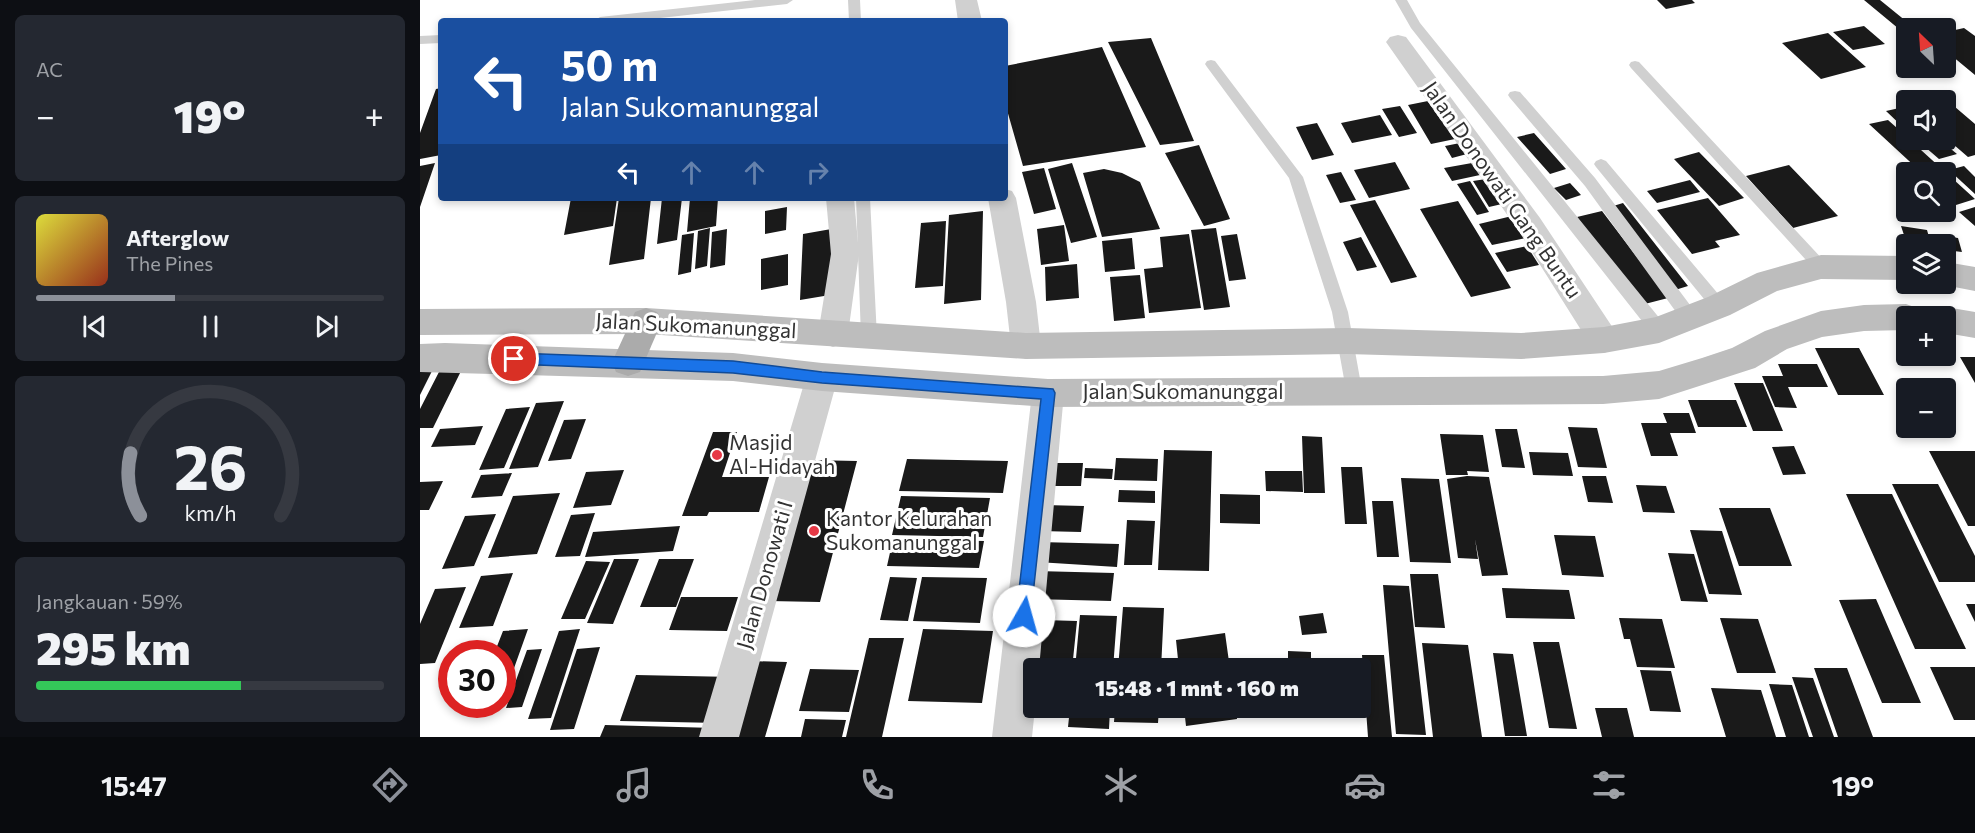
<!DOCTYPE html>
<html lang="id">
<meta charset="utf-8">
<style>
body{margin:0;font-family:Commissioner,sans-serif;background:#242831;color:#f1f3f6;height:100vh;display:flex;flex-direction:column;font-size:22px;white-space:nowrap}
*{box-sizing:border-box;margin:0}
p{font-size:20px;color:#9ea1a6}
.icon{flex:none;width:33px;height:33px;fill:none;stroke:currentColor;stroke-width:2;stroke-linecap:round;stroke-linejoin:round}
.map{position:relative;flex:1;overflow:hidden}
.panel{display:flex;flex-direction:column;gap:15px;padding:15px;background:#0d0f14;width:420px}
.panel>*{flex:none}
.top-card{position:absolute;left:18px;top:18px;width:570px;height:183px;border-radius:6px;box-shadow:0 3px 9px #0003;background:#1a4fa0;color:#fff;overflow:hidden}
.needle{width:39px;rotate:335deg}
.tools{position:absolute;left:1476px;top:18px;display:grid;gap:12px}
.tools a{display:grid;place-items:center;width:60px;height:60px;border-radius:6px;background:#171b24;box-shadow:0 3px 9px #0003;font-size:30px}
.speed{position:absolute;left:18px;top:640px;display:flex;gap:12px;font-size:30px;font-weight:700;text-align:center}
.speed>*{display:grid;place-content:center;width:78px;height:78px;border-radius:50%;background:#171b24;box-shadow:0 3px 9px #0003;line-height:1}
.speed .limit{border:9px solid #d22;background:#fff;color:#111}
.pin{position:absolute;display:grid;place-items:center;width:51px;height:51px;color:#fff;margin:-26px;border:3px solid #fff;border-radius:50%;box-shadow:0 2px 6px #0007}
.me{position:absolute;width:66px;margin:-33px;rotate:7deg;stroke-linejoin:round;filter:drop-shadow(0 0 4px #0008)}
.turn{display:flex;align-items:center;gap:21px;height:126px;padding:0 24px;font-size:27px}
.turn .icon{width:78px;height:78px;stroke-width:2.5}
.turn b{display:block;font-size:42px;line-height:51px}
.lanes{display:flex;align-items:center;height:57px;padding:0 24px;background:#0003;justify-content:center;gap:30px;direction:ltr}
.lanes .off{opacity:.35}
.big{font-size:45px;font-weight:800;line-height:1.1}
.panel .card{flex:1;display:flex;flex-direction:column;justify-content:center;gap:9px;min-width:0;padding:0 21px;border-radius:9px;background:#242831}
.panel .dial{align-items:center;gap:0}
.dial svg{height:156px;overflow:visible;fill:none;stroke:#363941;stroke-width:7;stroke-linecap:round;text-anchor:middle}
.dial text{fill:#f1f3f6;stroke:none}
.song{display:flex;align-items:center;gap:18px}
.cover{width:72px;height:72px;border-radius:9px;background:linear-gradient(135deg,hsl(60 70% 55%),hsl(10 70% 35%))}
.played{height:6px;border-radius:3px;background:linear-gradient(90deg,#8c9099 40%,#363941 40%)}
.keys{display:flex;justify-content:space-around;direction:ltr}
.heat{display:flex;justify-content:space-between;align-items:center;font-size:33px;direction:ltr}
.charge{height:9px;border-radius:4px;background:linear-gradient(90deg,#34c759 59%,#363941 0)}
.trip{position:absolute;left:603px;top:658px;width:348px;height:60px;border-radius:6px;background:#171b24;box-shadow:0 3px 9px #0003;font-weight:800;line-height:60px;text-align:center}
.menu{display:flex;height:96px;justify-content:space-around;align-items:center;background:#090b0e;color:#9ea1a6}
.menu .icon{width:42px;height:42px}
.menu .on{color:#8c9099}
.menu b{font-size:27px;color:#f1f3f6}
main{display:flex;flex:1;min-height:0}
.map>svg:first-child{display:block}
.building{fill:#1a1a1a}
.lines{fill:none;stroke-linecap:round;stroke-linejoin:round}
.service{fill:#d0d0d0;fill-rule:evenodd}
.minor{fill:#d0d0d0;fill-rule:evenodd}
.secondary{fill:#bdbdbd;fill-rule:evenodd}
.primary{fill:#ababab;fill-rule:evenodd}
.route{fill:#1a73e8;stroke:#114b97;stroke-width:1.5}
.poi-dot{fill:#e63946;stroke:#fff;stroke-width:2}
.labels{text-anchor:middle;stroke-width:6;stroke-linejoin:round;paint-order:stroke}
.street-label{font-size:21px;fill:#333;stroke:#fff}
.poi-label{font-size:21px;fill:#333;stroke:#fff;text-anchor:start}
</style>
<main>
<section class="panel">
<div class="card"><p>AC</p>
<div class="heat"><a>−</a><b class="big">19°</b><a>+</a></div>
</div>
<div class="card">
<div class="song"><i class="cover"></i><div><b>Afterglow</b><p>The Pines</p></div></div>
<div class="played"></div>
<div class="keys"><svg class="icon" aria-label="previous" viewBox="0 0 24 24"><path d="M18 5L8 12l10 7zM5 5v14"/></svg><svg class="icon" aria-label="pause" viewBox="0 0 24 24"><path d="M8 5v14M16 5v14"/></svg><svg class="icon" aria-label="next" viewBox="0 0 24 24"><path d="M6 5l10 7-10 7zM19 5v14"/></svg></div>
</div>
<div class="card dial"><svg viewBox="0 0 100 80">
<path d="M14 69A42 42 0 1 1 86 69"/>
<path d="M14 69A42 42 0 0 1 9 37" stroke="#8c9099"/>
<text x="50" y="56" font-size="32" font-weight="700">26</text>
<text x="50" y="72" font-size="11">km/h</text>
</svg></div>
<div class="card"><p>Jangkauan · 59%</p><b class="big">295 km</b><div class="charge"></div></div>
</section>
<div class="map">
<svg width="1555" height="737" viewBox="0 0 1555 737">
<rect width="100%" height="100%" fill="#fff"/>
<path class="building" d="M1237 0H1272L1275 3 1246 9Z
M1444 0H1460L1492 26 1479 29Z
M1444 26 1465 44 1433 50 1413 32Z
M1544 28 1555 36V75L1526 51V32Z
M1408 33 1446 67 1401 79 1362 43Z
M731 38 774 141 740 145 688 42Z
M682 47 726 147 603 166 585 103V66Z
M21 88V155L0 159V133L16 89Z
M1521 95 1555 124V155L1548 157 1526 138V100H1503Z
M1013 100 1035 139 1011 144 988 105Z
M980 106 997 133 979 137 962 109Z
M1484 107 1486 109V130L1466 111Z
M960 115 972 135 932 143 921 123Z
M1468 120 1486 136V140H1490L1555 199 1536 205 1526 195V172H1501L1449 124Z
M897 123 914 155 892 160 876 127Z
M1114 133 1146 169 1130 174 1097 137Z
M1497 140H1520L1537 154 1519 159Z
M1040 143 1047 154 1032 158 1025 146Z
M779 145 810 219 784 226 745 153Z
M1279 152 1324 198 1299 206 1254 159Z
M975 162 990 189 949 198 934 170Z
M15 163 0 207V166Z
M652 163 677 237 651 243 628 169Z
M1052 163 1060 175 1032 181 1024 168Z
M1369 165 1418 216 1373 228 1326 176Z
M1544 166 1555 177V194L1529 170Z
M624 168 636 209 614 214 602 172Z
M684 169 702 173 720 182 740 229 682 237 663 173Z
M921 172 936 200 920 203 906 175Z
M1066 179 1082 204 1069 207 1053 181Z
M1270 180 1280 192 1237 203 1227 191Z
M1050 181 1069 212 1057 215 1037 184Z
M1150 183 1161 195 1146 200 1134 188Z
M151 198H197L193 226 144 235Z
M199 198H231L224 259 189 265Z
M242 198H262L257 240 237 244Z
M270 198H298L296 226 267 232Z
M1288 198 1320 235 1295 241 1300 247 1272 254 1237 210Z
M955 200 997 277 971 283 930 205Z
M1038 201 1091 288 1051 297 1000 209Z
M1203 203 1268 286 1255 290 1190 207Z
M367 207 366 230 345 234V211Z
M1555 207V226L1539 212Z
M563 211 561 300 524 304 529 215Z
M1182 211 1248 298 1221 305 1157 217Z
M1092 216 1106 238 1072 245 1059 224Z
M526 221 523 286 495 288 501 223Z
M644 225 649 261 621 265 617 229Z
M1481 226 1507 230 1511 244 1486 241Z
M290 228 287 266 275 269 278 231Z
M417 228 416 294 380 300 383 234Z
M796 228 810 307 784 310 771 230Z
M307 229 305 265 290 268 292 232Z
M274 233 271 272 258 275 262 235Z
M769 234 781 308 729 313 724 269 743 267 740 237Z
M817 234 826 279 809 281 801 236Z
M1511 234 1538 238 1542 252 1526 250V244H1514Z
M941 237 957 267 937 271 923 242Z
M712 238 715 269 685 272 682 241Z
M1107 246 1119 265 1087 272 1075 253Z
M368 254V285L341 290V259Z
M657 264 659 298 626 301 625 267Z
M720 275 725 318 694 321 690 277Z
M1395 348H1439L1464 395H1418Z
M1540 357H1555V383Z
M1358 364H1397L1408 387H1368L1377 408 1355 407 1342 376H1363Z
M42 369 13 428H0V409L20 370Z
M12 371 0 395V372Z
M1314 383H1343L1363 431H1333Z
M1268 400H1316L1327 427H1278Z
M144 401 118 467 89 469 116 403Z
M110 407 84 468 59 470 86 409Z
M1243 413H1269L1276 433H1250L1258 456H1231L1221 423H1247Z
M166 419 151 459 128 461 144 420Z
M63 426 55 445 11 447 20 429Z
M1148 427 1177 428 1187 468 1158 467Z
M1075 429H1097L1105 468 1082 467Z
M293 432H317L302 477H349L339 512H289L287 516H262Z
M1020 434 1063 435 1069 472 1047 471 1048 475H1026Z
M882 436 902 437 905 493H884Z
M1374 446 1386 474 1363 475 1352 447Z
M744 450 792 451 789 571 738 570Z
M1509 451H1555V526H1548Z
M1109 452 1148 453 1153 476 1113 475Z
M696 458 738 459 737 481 694 480Z
M487 459 588 461 583 493 479 491Z
M390 460 437 461 400 602 349 601Z
M625 463H663L661 486H622Z
M921 467H942L947 524H925Z
M665 468 693 469 692 479 664 478Z
M204 470 191 505 153 508 166 472Z
M845 471H882L883 492 846 491Z
M92 473 82 496 51 498 61 475Z
M1047 476 1069 477 1088 575 1062 576 1055 539 1058 559 1038 558 1027 479Z
M1162 476H1186L1193 503 1168 502Z
M981 478 1019 479 1031 563 990 562Z
M23 481 9 510H0V482Z
M1472 484H1518L1555 556V582H1519Z
M1216 485 1246 486 1255 513 1223 512Z
M699 490 735 491V503L698 502Z
M140 493 117 554 68 558 93 496Z
M800 494 840 495V524L800 523Z
M1426 494H1472L1546 649H1495Z
M481 496 570 498 563 537 472 535Z
M952 501H973L979 557H957Z
M624 505 664 506 661 532 620 531Z
M1299 508H1350L1372 566H1319Z
M175 513 160 556 135 557 151 515Z
M76 514 54 566 22 569 45 516Z
M707 520 735 521 732 565H704Z
M260 526 253 551 165 557 173 532Z
M1270 530 1302 531 1322 595 1289 594Z
M1134 535 1175 536 1184 577 1142 575Z
M473 539 564 541 559 568 467 566Z
M619 542 699 544 697 567 617 562Z
M1248 553 1274 554 1288 602 1261 601Z
M194 559H219L193 624 167 623Z
M239 559H274L256 607H220Z
M166 561 190 562 165 619H141Z
M616 571 694 573 691 601 612 599Z
M93 573 73 626 39 628 61 576Z
M990 574H1018L1025 628 995 627Z
M470 577 497 578 488 621 460 620Z
M502 577 567 578 560 623 493 621Z
M963 585 989 586 1006 735 976 734Z
M46 587 15 663 0 664V624L15 589Z
M1082 588 1149 590 1155 619 1086 618Z
M261 597H318L307 631 249 630Z
M1456 599 1501 703H1462L1419 600Z
M1546 604H1555V622Z
M703 607 744 608 741 669H698Z
M903 613 907 633 882 635 879 616Z
M660 615 697 616 693 669H655Z
M1199 618 1242 619 1255 668 1217 667 1210 639H1204Z
M1300 618 1338 619 1356 673H1317Z
M623 620 657 621 652 669H617Z
M108 629 83 699H82V654H74L83 631Z
M160 629 131 718 108 719 139 631Z
M503 629 573 631 562 703 488 701Z
M805 633 810 669H759L756 640Z
M449 638H484L462 737H426Z
M1113 642H1139L1157 729 1129 728Z
M1002 643 1048 645 1062 737H1013Z
M180 647 154 729 130 730 157 649Z
M122 649 102 707 86 708 107 650Z
M868 651 891 652V669H868Z
M1073 653 1093 654 1107 736H1085Z
M942 655H964L972 737H948Z
M330 661 367 662 345 737H307Z
M1510 667H1555V720H1534Z
M1394 668H1427L1453 737H1418Z
M390 669 439 670 429 712 379 711Z
M1220 670 1251 671 1261 712 1230 711Z
M216 675 314 677 299 723 200 721Z
M1372 677 1393 678 1414 737H1393Z
M1349 684 1372 685 1389 737H1366Z
M1291 688 1341 690 1356 737H1306Z
M650 708H690L689 729 648 727Z
M695 708H739L738 723 694 722Z
M764 708H816L817 719 766 726Z
M1175 708H1207L1214 737H1182Z
M385 719 426 720 422 737H381Z
M185 725 295 728 293 737H180Z"/>
<g class="lines">
<path class="service" d="M335 0H373L367 4 213 21H174L180 17Z
M428 0H440L441 21H429Z
M975 0H987L1000 23 1245 325 1247 330 1245 335 1239 337 1233 335 991 28Z
M21 35V43L0 44V36Z
M791 60 795 61 883 177 928 312 942 390 940 395 934 397 928 395 926 390 912 312 869 178 787 67 785 64 787 61Z
M1215 61 1219 62 1406 263 1409 267 1406 271H1396L1211 68 1209 65 1211 62Z
M1095 91 1100 92 1175 178 1276 313 1278 318 1276 323 1270 324 1264 323 1165 186 1090 98 1088 95 1090 92Z
M1181 159 1186 161 1305 302 1307 306 1305 310 1299 312 1293 310 1176 167 1174 164 1176 161Z
M436 198H450L457 337 455 342 449 344 443 342 441 337Z"/>
<path class="minor" d="M535 0H557L562 21H538Z
M978 35 986 37 1120 218 1195 331 1199 340 1195 349 1184 353 1173 349 1100 233 966 42 970 37Z
M585 189 592 191 596 198 616 302 621 346 617 355 606 359 595 355 591 346 586 302 568 198H585Z
M406 198H434L439 254 428 334 424 343 413 347 402 343 398 334 411 254Z
M402 364 413 368 418 377 319 737H279L386 377 391 368Z
M628 379 639 383 644 393 619 669H614L615 708 612 737H572L612 393 617 383Z"/>
<path class="secondary" d="M1401 255 1486 256V280L1401 279 1357 291 1310 315 1239 343 1184 353 1101 359 927 354 606 359 226 334 0 335V309L226 308 606 333 927 328 1101 333 1184 327 1236 317 1288 297 1337 273Z
M1526 262 1555 267V291L1519 284H1526Z
M1486 304 1497 308 1502 316H1486V330L1444 331 1402 337 1367 349 1335 368 1239 399 1183 404 628 407 402 391 313 381 0 372V344L25 343 313 353 402 363 628 379 1183 376 1239 371 1282 358 1312 348 1345 331 1401 311 1444 305Z
M1526 307 1555 312V338L1526 333V316H1512L1515 311Z"/>
<path class="primary" d="M226 308 237 312 242 321 220 372 208 376 196 372 192 362 215 312Z"/>
</g>
<path class="route" d="M94 353 313 361 402 372 633 389 635 393 610 622 604 624 599 622 596 616 621 399 402 383 313 373 94 364 87 359Z"/>
<g class="poi-dot">
<circle cx="297" cy="455" r="6"/>
<circle cx="394" cy="531" r="6"/>
</g>
<g class="labels">
<g class="street-label">
<text transform="translate(1082 190) rotate(55)" y="7">Jalan Donowati Gang Buntu</text>
<text transform="translate(276 326) rotate(3)" y="7">Jalan Sukomanunggal</text>
<text x="763" y="399">Jalan Sukomanunggal</text>
<text transform="translate(345 575) rotate(-74)" y="7">Jalan Donowati I</text>
</g>
<g class="poi-label">
<text x="309" y="450">Masjid<tspan x="309" dy="24">Al-Hidayah</tspan></text>
<text x="406" y="526">Kantor Kelurahan<tspan x="406" dy="24">Sukomanunggal</tspan></text>
</g>
</g>
</svg>
<div class="tools">
<a><svg class="needle" viewBox="-14 -14 28 28"><path d="M0-13l5 13h-10z" fill="#e53935"/><path d="M0 13l5-13h-10z" fill="#9ea1a6"/></svg></a>
<a><svg class="icon" aria-label="sound" viewBox="0 0 24 24"><path d="M4 9h4l5-4v14l-5-4H4zM17 9q2 3 0 6"/></svg></a>
<a><svg class="icon" aria-label="search" viewBox="0 0 24 24"><circle cx="10" cy="10" r="6"/><path d="M15 15l6 6"/></svg></a>
<a><svg class="icon" aria-label="layers" viewBox="0 0 24 24"><path d="M12 4l9 5-9 5-9-5zM3 14l9 5 9-5"/></svg></a>
<a>+</a>
<a>−</a>
</div>
<div class="speed"><div class="limit">30</div></div>
<div class="pin" style="left:94px;top:359px;background:#d93025"><svg class="icon" aria-label="arrive" viewBox="0 0 24 24"><path d="M6 21V4h12l-3 4 3 4H6"/></svg></div>
<svg class="me" style="left:604px;top:616px" viewBox="-20 -20 40 40"><circle r="19" fill="#fff"/><path d="M0-13L10 11 0 6-10 11z" fill="#1a73e8"/></svg>
<div class="trip">15:48 · 1 mnt · 160 m</div>
<div class="top-card">
<div class="turn"><svg class="icon" aria-label="left" viewBox="0 0 24 24"><path d="M17 20v-9H6M10 6l-5 5 5 5"/></svg><div><b>50 m</b>Jalan Sukomanunggal</div></div>
<div class="lanes"><svg class="icon" aria-label="left" viewBox="0 0 24 24"><path d="M17 20v-9H6M10 6l-5 5 5 5"/></svg><svg class="icon off" aria-label="ahead" viewBox="0 0 24 24"><path d="M12 20V5M6 11l6-6 6 6"/></svg><svg class="icon off" aria-label="ahead" viewBox="0 0 24 24"><path d="M12 20V5M6 11l6-6 6 6"/></svg><svg class="icon off" aria-label="right" viewBox="0 0 24 24"><path d="M7 20v-9h11M14 6l5 5-5 5"/></svg></div>
</div>
</div>
</main>
<nav class="menu">
<b>15:47</b>
<svg class="icon on" aria-label="directions" viewBox="0 0 24 24"><path d="M12 3l9 9-9 9-9-9zM9 14v-3h6M13 9l2 2-2 2"/></svg>
<svg class="icon" aria-label="music" viewBox="0 0 24 24"><path d="M9 18V5l10-2v13"/><circle cx="6" cy="18" r="3"/><circle cx="16" cy="16" r="3"/></svg>
<svg class="icon" aria-label="phone" viewBox="0 0 24 24"><path d="M5 4h4l2 5-3 2q2 4 5 5l2-3 5 2v4C11 20 4 13 5 4z"/></svg>
<svg class="icon" aria-label="climate" viewBox="0 0 24 24"><path d="M12 3v18M4 7l16 10M4 17L20 7"/></svg>
<svg class="icon" aria-label="car" viewBox="0 0 24 24"><path d="M5 17H2v-5l4-1 3-4h7l3 4 3 1v5h-3M9 17h6M6 11h13"/><circle cx="7" cy="17" r="2"/><circle cx="17" cy="17" r="2"/></svg>
<svg class="icon" aria-label="filters" viewBox="0 0 24 24"><path d="M4 7h16M4 17h16"/><circle cx="9" cy="7" r="2"/><circle cx="15" cy="17" r="2"/></svg>
<b>19°</b>
</nav>
